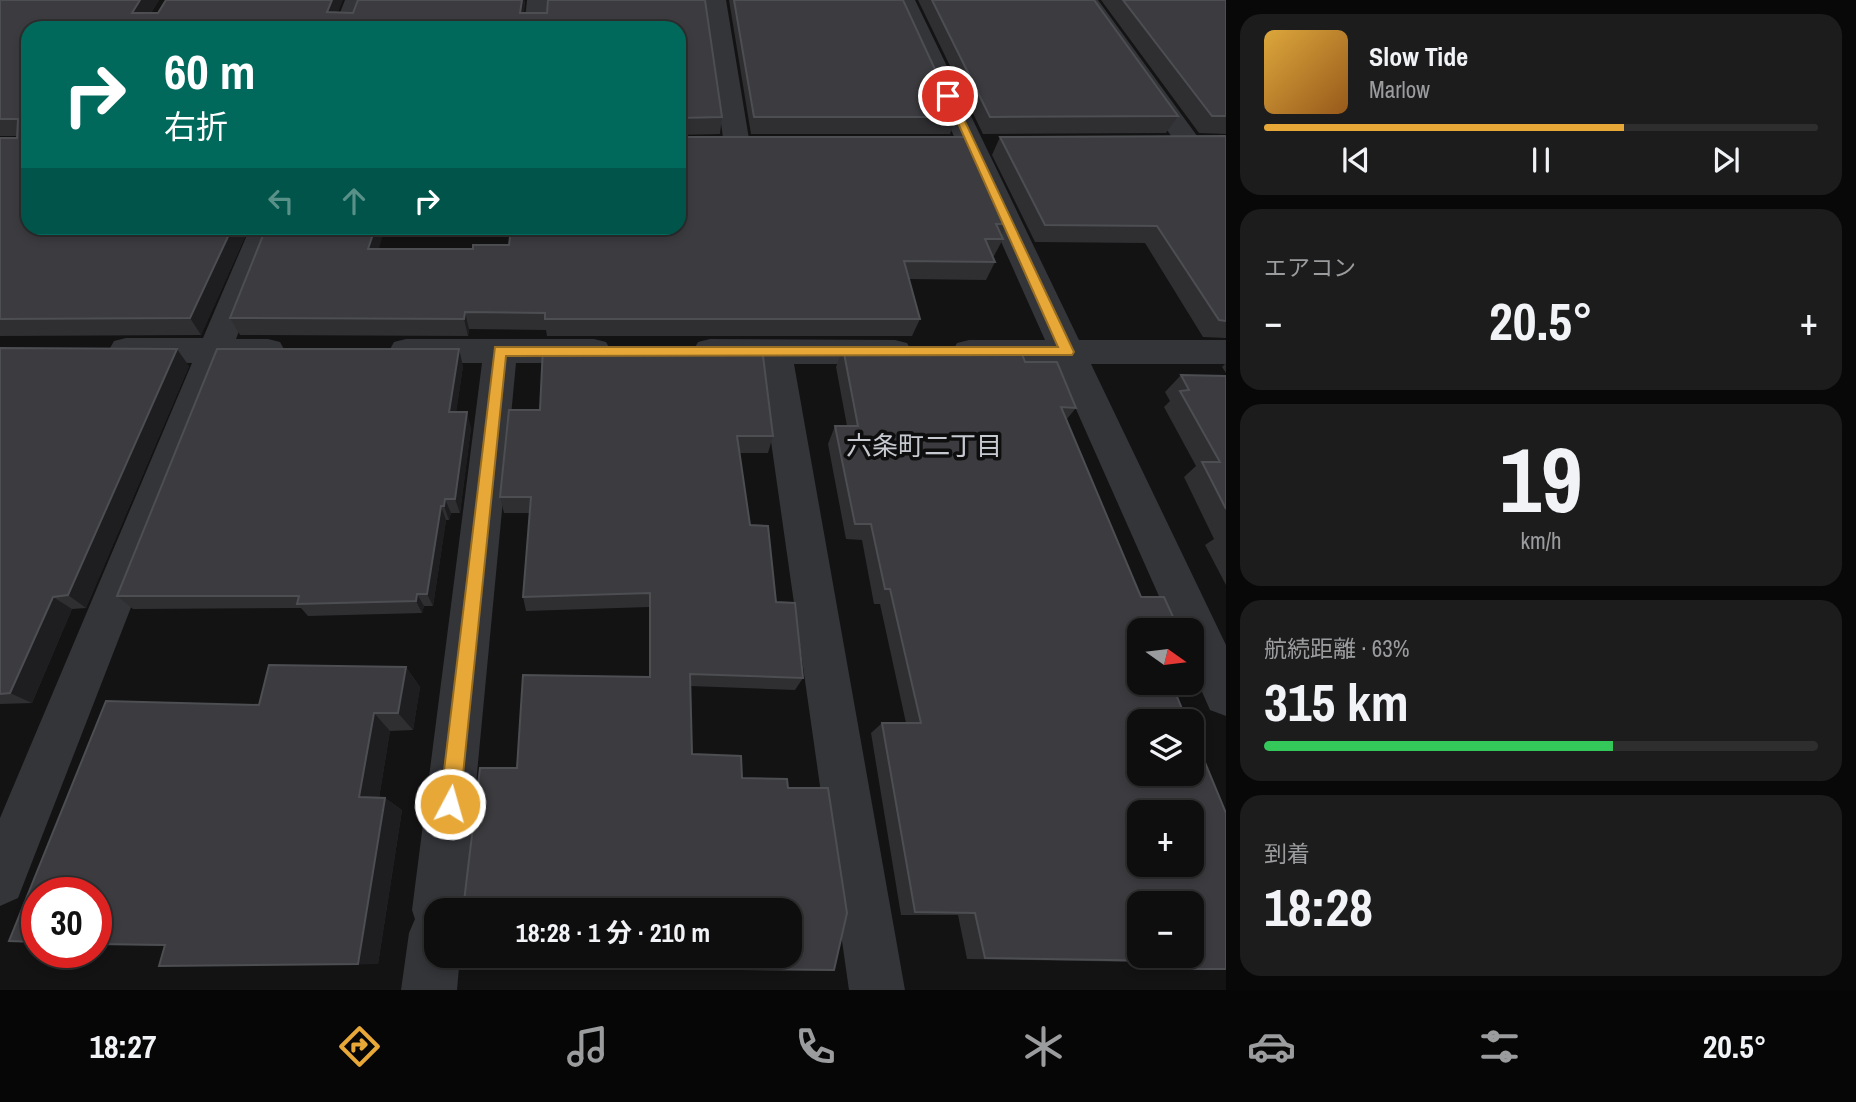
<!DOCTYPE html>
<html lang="ja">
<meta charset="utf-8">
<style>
body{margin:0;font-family:"Archivo Narrow","Noto Sans JP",sans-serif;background:#1c1c1d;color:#f1f3f6;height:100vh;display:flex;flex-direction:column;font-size:26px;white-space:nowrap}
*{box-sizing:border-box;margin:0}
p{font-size:23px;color:#9b9c9e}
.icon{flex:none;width:38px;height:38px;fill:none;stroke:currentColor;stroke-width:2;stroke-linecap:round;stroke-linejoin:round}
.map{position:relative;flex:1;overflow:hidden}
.side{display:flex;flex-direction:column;gap:14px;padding:14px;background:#080808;width:630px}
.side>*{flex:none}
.top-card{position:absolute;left:21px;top:21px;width:665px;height:214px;border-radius:21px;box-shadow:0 4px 10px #0003,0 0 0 2px #2e2e2f;background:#00695c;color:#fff;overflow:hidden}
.needle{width:46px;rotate:104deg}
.buttons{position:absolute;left:1127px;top:618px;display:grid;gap:14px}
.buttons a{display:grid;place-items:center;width:77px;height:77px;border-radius:14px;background:#0e0e0f;box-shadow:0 4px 10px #0003,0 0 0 2px #2e2e2f;font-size:35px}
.speed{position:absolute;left:21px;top:877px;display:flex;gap:14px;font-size:35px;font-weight:700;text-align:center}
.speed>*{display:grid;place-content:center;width:91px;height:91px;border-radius:50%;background:#0e0e0f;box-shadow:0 4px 10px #0003,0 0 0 2px #2e2e2f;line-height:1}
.speed .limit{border:10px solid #d22;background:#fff;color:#111}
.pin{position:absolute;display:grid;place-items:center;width:60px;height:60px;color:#fff;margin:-30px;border:4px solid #fff;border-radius:50%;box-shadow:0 2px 7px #0007}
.me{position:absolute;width:77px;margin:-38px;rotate:6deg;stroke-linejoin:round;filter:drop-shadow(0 0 5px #0008)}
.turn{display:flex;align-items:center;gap:24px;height:147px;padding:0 28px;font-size:32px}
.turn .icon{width:91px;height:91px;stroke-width:2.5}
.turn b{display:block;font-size:49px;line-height:60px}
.lanes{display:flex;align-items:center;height:66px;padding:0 28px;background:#0003;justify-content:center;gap:35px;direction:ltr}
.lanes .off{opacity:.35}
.big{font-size:52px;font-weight:700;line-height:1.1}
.side .tile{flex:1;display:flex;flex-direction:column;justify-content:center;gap:10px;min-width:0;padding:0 24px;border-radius:21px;background:#1c1c1d}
.side .dial{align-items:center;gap:0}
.dial b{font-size:91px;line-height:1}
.song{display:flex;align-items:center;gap:21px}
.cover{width:84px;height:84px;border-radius:10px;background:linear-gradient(135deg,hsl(40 70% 55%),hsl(30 70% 35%))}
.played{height:7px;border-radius:4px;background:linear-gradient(90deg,#e7a838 65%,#2e2e2f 65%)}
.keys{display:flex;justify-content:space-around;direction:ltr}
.heat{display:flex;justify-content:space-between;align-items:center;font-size:38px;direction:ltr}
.charge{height:10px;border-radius:5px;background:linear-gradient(90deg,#34c759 63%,#2e2e2f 0)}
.trip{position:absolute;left:424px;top:898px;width:378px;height:70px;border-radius:21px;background:#0e0e0f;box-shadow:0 4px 10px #0003,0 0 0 2px #2e2e2f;font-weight:700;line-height:70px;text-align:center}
.dock{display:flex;height:112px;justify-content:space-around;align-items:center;background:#060606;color:#9b9c9e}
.dock .icon{width:49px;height:49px}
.dock .current{color:#e7a838}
.dock b{font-size:32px;color:#f1f3f6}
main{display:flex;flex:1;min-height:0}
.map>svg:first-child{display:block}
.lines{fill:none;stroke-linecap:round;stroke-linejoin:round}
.street{fill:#343539;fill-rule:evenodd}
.wall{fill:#2f2f32}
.shaded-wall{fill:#1e1e20}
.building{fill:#3c3c40;stroke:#4c4e52;stroke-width:2;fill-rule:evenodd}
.route{fill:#e7a838;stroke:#966d24;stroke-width:2}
.labels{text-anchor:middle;stroke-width:7;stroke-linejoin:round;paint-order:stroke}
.neighbourhood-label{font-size:26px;fill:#c6c9d0;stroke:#0e0e0f}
</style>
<main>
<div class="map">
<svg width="1226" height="990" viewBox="0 0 1226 990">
<rect width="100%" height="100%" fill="#131314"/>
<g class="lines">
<path class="street" d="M345 0H367L356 28H334Z
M527 0H549L546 28H524Z
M704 0H726L750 145 746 151H728L724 145Z
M893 0H915L1079 340H1226V364H1091L1226 645V716L1210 710 1192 669V630H1174L1056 364H969L957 361 952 352 957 343 969 340H1045Z
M1076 0H1098L1203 144 1199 150H1181Z
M250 228H279L236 339H268L280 342 285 351 280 360 268 363H226L18 898 0 906V818L192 363 126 362 114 359 109 350 114 341 126 338H203Z
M406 339H594L606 342 611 351 606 360 594 363H516L464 910H436V956H460L457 990H401L409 933 415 919 412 910 482 363H406L394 360 389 351 394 342Z
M710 339 895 340 907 343 912 352 907 361 895 364H794L905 990H849L760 364 710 363 698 360 693 351 698 342Z"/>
</g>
<path class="wall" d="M0 0H159L151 13H353L358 0H525L524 13 722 117 720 134 679 135 28 28 249 228 201 335 0 336V138H17V136H0Z
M729 0H903L957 117 950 134H751Z
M918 0H1094L1178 116 1166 133 983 134Z
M1101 0H1226V134L1199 133Z
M1226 136V338L1203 337 1145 243 1035 242 992 155 1000 137Z
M1008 224 1001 236 1003 239 994 256H992L995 262 986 280 909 279 920 319 912 336H547L546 330 469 329 468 336 240 335 230 318 379 249H473L509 245 511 228Z
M0 348 189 366 86 608 72 609 32 703 0 704Z
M843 348 1025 362 1076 408 1066 420 1139 630 1226 970 1144 969 1142 962 967 959 958 915H901L871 733 882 723H906L880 604H874L862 540 846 539 828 444 835 426H847L836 367Z
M1226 363V373L1222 367Z
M463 366 456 412 471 428 460 513H451L449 520H446L433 606H424L422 613 308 616 301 608 133 609 117 596Z
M1181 375 1226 376V585L1205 545 1214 539 1184 477 1196 466 1164 407 1170 401 1165 392Z
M509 410 773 436 768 453H739L750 525 803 678 795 690 690 686 692 754 742 778 788 788 834 970 648 968V956H789L517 768 649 677V607L526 611 523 597 530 513H504L500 497Z
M406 667 420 687 413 730 390 731 379 798H385L402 810 378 964 159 966 165 946 96 944V892Z"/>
<path class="shaded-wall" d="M140 0H159L141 28 132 13Z
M332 0H343L332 28 327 12Z
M522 0H525L522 28 520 13Z
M232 228H249L201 335 190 318Z
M375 228H385L374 266 368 249Z
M465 312 469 329 468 336 464 319Z
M177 349 189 366 86 608 68 595Z
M459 349 463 366 454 428 449 412Z
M467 412 471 428 460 513 455 499Z
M445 499 451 513 449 520 444 506Z
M441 506 446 520 433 606 427 594Z
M417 594 424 606 422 613 416 601Z
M53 597 72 609 32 703 10 693Z
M406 667 420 687 413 730 398 713Z
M374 713 390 731 377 810 359 797Z
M385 798 402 810 378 964H358Z
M546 956H549L548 967H545Z"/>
<path class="building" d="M0 0H140L132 13H158L166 0H332L327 12 353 13 358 0H522L520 13H547L548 0H705L722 117 679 118V28H28V228H232L190 318 0 319V138H17L18 119H0Z
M734 0H903L957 117H754Z
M932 0H1094L1178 116 990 117Z
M1123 0H1226V116H1212Z
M1226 136V321L1219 320 1157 226 1045 225 1000 137Z
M679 137H967L1008 224H996L1003 239H985L995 262 904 261 920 319H545V313L465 312 464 319 230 318 266 228H375L368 249H473V245H509L511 228H679Z
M543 347 762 348 773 436H737L750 525 768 526 776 602 795 603 803 678 690 674 692 754 741 756 742 778 787 779 788 788H828L847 913 834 970 650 968V956H789V910H463L480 768H517L523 675 650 677V593L523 597 531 497H500L509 410H540Z
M0 348 177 349 68 595 53 597 10 693 0 694Z
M843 348 1021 351 1025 362H1057L1076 408 1061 407 1141 597H1164L1179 630H1139V682H1171L1187 721H1139V774H1192V731L1226 813V969H1171L1169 961 985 958 975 913 915 912 882 723H921L890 589H885L871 524H855L835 426H858ZM1139 812H1192V864H1139ZM1139 903H1192V956H1139Z
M217 349H459L449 412H467L455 499H445L444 506H441L427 594H417L416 601 297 604 299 596H117Z
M1181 375 1226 376V509L1202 462H1220L1180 391 1189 390Z
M269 665 406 667 398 713H374L359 797 385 798 358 964 159 966 165 945 96 944V892H37V942L9 941 106 701 259 705Z
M470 956H546L545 967H480Z"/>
<path class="route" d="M945 94 953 96 1074 352 1072 355 506 356 460 804 457 811 450 814 443 811 440 804 495 347H1058Z"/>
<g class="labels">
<g class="neighbourhood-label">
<text x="924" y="455">六条町二丁目</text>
</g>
</g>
</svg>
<div class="buttons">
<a><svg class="needle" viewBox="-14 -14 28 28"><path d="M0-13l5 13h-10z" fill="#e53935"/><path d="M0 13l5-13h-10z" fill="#9b9c9e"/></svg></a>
<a><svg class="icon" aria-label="layers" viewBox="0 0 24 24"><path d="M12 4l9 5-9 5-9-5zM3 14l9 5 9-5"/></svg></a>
<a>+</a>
<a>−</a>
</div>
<div class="speed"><div class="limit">30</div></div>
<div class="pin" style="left:948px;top:96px;background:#d93025"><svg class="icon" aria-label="arrive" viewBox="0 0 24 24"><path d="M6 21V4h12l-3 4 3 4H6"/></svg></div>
<svg class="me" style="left:450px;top:804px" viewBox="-20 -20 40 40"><circle r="17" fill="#e7a838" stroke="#fff" stroke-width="3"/><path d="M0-11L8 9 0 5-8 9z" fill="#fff"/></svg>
<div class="trip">18:28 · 1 分 · 210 m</div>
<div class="top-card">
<div class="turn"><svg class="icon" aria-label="right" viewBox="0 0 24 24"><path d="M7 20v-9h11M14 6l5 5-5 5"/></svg><div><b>60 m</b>右折</div></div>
<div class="lanes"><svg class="icon off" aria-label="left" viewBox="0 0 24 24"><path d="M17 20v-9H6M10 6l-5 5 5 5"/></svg><svg class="icon off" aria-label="ahead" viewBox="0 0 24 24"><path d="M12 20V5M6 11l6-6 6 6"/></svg><svg class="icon" aria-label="right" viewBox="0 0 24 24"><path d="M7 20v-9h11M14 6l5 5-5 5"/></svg></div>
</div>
</div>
<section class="side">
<div class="tile">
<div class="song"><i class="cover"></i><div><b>Slow Tide</b><p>Marlow</p></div></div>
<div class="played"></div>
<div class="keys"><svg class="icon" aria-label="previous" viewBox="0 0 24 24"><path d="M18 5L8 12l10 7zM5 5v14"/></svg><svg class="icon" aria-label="pause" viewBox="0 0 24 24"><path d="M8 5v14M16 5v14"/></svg><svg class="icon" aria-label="next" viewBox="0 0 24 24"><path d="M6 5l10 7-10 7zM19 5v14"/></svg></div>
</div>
<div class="tile"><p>エアコン</p>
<div class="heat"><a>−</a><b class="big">20.5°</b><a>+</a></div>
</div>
<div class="tile dial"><b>19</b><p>km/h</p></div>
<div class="tile"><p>航続距離 · 63%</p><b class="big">315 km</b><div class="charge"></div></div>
<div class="tile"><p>到着</p><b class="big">18:28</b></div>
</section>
</main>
<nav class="dock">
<b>18:27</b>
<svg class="icon current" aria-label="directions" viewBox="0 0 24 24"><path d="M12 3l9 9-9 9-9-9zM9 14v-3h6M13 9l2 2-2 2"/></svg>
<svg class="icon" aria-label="music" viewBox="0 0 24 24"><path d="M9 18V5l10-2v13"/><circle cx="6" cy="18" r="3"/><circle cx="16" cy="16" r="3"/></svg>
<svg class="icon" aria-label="phone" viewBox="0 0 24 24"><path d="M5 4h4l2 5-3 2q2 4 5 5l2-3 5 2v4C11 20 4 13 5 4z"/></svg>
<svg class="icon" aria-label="climate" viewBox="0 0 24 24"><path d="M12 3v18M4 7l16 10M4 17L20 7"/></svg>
<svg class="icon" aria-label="car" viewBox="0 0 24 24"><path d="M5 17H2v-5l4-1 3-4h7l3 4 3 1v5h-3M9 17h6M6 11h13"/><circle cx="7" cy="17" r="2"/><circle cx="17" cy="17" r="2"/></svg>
<svg class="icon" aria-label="filters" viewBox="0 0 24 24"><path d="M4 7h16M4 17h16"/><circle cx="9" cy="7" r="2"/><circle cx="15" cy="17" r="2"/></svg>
<b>20.5°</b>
</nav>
